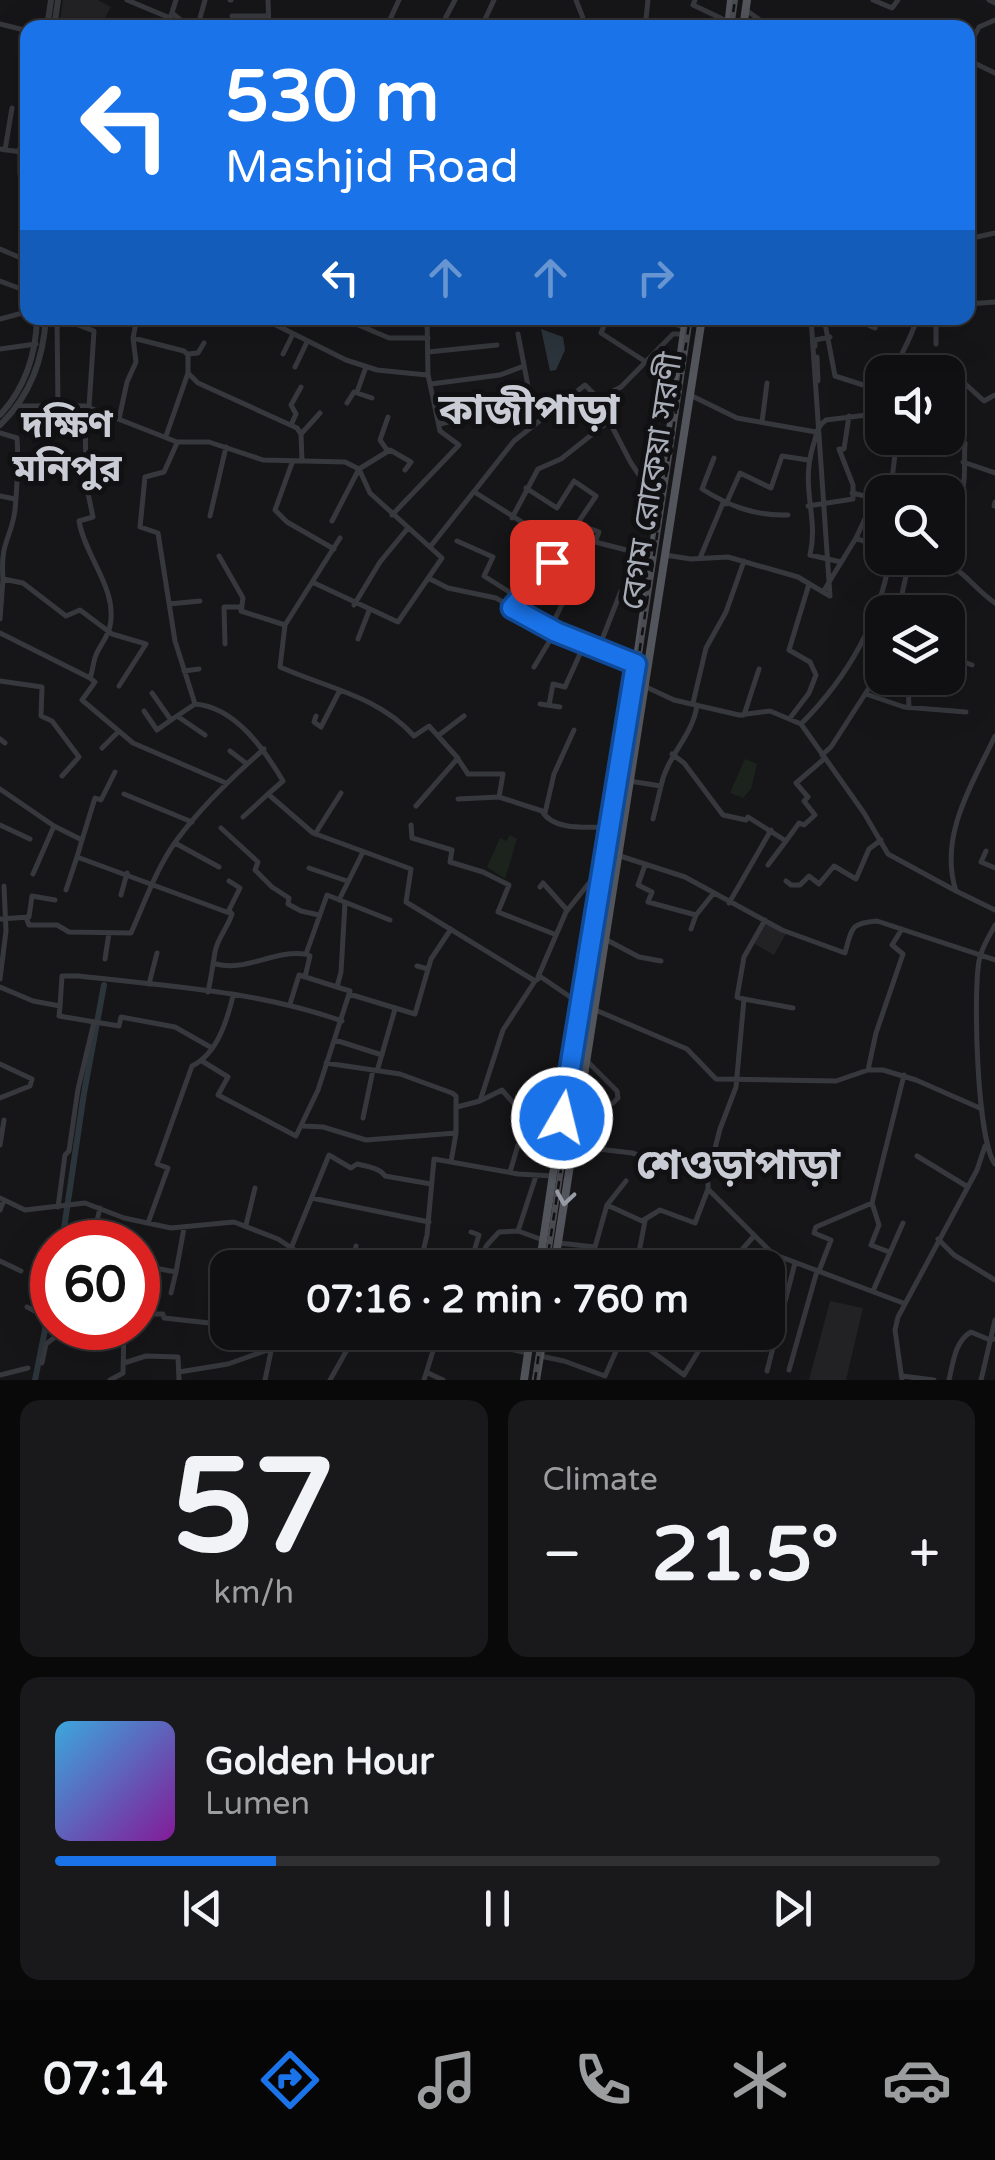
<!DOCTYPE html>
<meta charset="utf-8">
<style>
body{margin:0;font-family:"Varela Round","Noto Sans Bengali",sans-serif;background:#19191b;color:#f1f3f6;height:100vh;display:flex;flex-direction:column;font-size:38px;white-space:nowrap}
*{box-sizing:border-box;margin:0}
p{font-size:32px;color:#9c9d9f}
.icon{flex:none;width:55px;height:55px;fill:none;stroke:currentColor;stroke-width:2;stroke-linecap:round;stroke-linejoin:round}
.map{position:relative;height:1380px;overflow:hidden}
.side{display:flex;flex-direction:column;gap:20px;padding:20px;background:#09090a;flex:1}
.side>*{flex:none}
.hud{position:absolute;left:20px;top:20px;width:955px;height:305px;border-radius:20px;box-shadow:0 10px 40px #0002,0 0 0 2px #303032;background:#1a73e8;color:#fff;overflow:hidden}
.controls{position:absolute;left:865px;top:355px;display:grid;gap:20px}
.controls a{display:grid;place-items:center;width:100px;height:100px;border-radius:20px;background:#101012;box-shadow:0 10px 40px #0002,0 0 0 2px #303032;font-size:50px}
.speed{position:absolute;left:30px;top:1220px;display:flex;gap:20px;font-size:50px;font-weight:700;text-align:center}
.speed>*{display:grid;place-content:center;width:130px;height:130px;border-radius:50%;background:#101012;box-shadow:0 10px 40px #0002,0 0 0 2px #303032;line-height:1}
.speed .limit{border:15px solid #d22;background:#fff;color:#111}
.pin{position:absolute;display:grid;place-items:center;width:85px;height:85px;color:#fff;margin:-42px;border-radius:20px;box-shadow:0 5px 15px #0006}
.me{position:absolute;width:110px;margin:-55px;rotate:8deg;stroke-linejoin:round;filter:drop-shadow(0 0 8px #0008)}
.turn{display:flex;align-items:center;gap:35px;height:210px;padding:0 40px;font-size:45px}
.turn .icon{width:130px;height:130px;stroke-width:2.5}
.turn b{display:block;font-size:70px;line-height:85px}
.lanes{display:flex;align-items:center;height:95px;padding:0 40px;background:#0003;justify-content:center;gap:50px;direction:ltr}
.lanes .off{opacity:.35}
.big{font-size:75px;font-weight:700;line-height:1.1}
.side .tile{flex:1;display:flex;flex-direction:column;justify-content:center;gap:15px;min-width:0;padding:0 35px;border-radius:20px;background:#19191b}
.side .dial{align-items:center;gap:0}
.dial b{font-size:130px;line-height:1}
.song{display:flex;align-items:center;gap:30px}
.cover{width:120px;height:120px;border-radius:15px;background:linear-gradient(135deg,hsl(200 70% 55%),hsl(290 70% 35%))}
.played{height:10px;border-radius:5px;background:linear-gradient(90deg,#1a73e8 25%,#303032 25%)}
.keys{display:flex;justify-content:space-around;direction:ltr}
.heat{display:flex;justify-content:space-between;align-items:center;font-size:55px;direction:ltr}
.side .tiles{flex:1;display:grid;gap:20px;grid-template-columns:1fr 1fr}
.tile:last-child{grid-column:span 2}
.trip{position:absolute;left:210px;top:1250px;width:575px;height:100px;border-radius:20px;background:#101012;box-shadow:0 10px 40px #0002,0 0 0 2px #303032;font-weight:700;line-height:100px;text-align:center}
.tabs{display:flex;height:160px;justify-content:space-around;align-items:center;background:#060607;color:#9c9d9f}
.tabs .icon{width:70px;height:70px}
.tabs .on{color:#1a73e8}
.tabs b{font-size:45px;color:#f1f3f6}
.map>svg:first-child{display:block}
.built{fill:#222225}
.green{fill:#1c231d}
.water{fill:#2c353c}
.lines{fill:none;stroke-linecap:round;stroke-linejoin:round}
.canal{stroke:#2c353c;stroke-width:6}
.minor{stroke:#37383d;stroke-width:5}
.tertiary{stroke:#37383d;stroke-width:6}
.primary{stroke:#53555c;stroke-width:8}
.rail-casing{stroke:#4a4c52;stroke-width:6}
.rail{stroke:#111113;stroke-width:2.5;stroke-dasharray:8;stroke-linecap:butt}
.oneway{stroke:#979ba6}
.route-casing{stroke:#114b97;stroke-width:25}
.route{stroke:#1a73e8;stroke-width:18}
.labels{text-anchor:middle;stroke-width:10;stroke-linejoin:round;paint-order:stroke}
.street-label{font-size:32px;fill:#a8adb8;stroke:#111113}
.quarter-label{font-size:38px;font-weight:bold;fill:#c9ccd4;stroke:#111113}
.district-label{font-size:42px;font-weight:bold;fill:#c9ccd4;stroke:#111113}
</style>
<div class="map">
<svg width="995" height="1380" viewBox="0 0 995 1380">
<rect width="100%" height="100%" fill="#161618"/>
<path class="built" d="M63 0H98L111 7 100 27H59Z
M765 922 786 934 774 955 753 943Z
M830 1301 863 1308 846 1380H809Z"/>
<path class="green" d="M745 759 757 764 751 789 743 798 730 793Z
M510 835 517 839 505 879 487 867 500 838 506 841Z"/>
<path class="water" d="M541 329 563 337 565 350 556 370 550 371Z"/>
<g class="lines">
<path class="canal" d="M62 1242 84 1093 104 985
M35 1380 52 1295"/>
<path class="minor" d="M127 0 170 18
M230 0H231
M268 0 269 28
M576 0 583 18 581 28
M695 0 693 5 729 22
M873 0 892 8 898 0
M989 0 995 3
M746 10 771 28
M172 13 182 21 198 25 205 0
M232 16H268
M0 24 28 31
M894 27 898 21 941 22 951 28
M167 28 176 0
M386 28 399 0
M440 28 455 0
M481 28 494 0
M645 28 648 0
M968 49 979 27 995 20
M968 60 995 73
M0 149 28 153
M5 150 12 108
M18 152 28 132
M20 152V174L28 195
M968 173 974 177
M968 239 995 233
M0 249 28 261
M25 260 28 248
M0 281 24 290 26 312
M968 304 995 302
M35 318 72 319 73 323 94 331 89 407
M262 318 346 360 377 370 427 375
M342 318 389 338H428
M660 318 685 328
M811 318 830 596 823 592
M824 318 835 376 882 391
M936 318V344
M0 319 26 312
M57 319 58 406
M427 321 471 318
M606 321 601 333 646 362
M826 321 852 318 875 328
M518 334 528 386 526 398
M133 338 184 351 188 355V373L198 383 297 428 301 434 302 461
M815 346V340L830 337
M0 349 36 344
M428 352 497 345
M188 354 198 353 204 343
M283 354 293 334
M817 357 818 381
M295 367 307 342
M893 372C902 351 910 342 917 318
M961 380 984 401 995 395
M431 384 500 375 524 366
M357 392 366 367
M692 396 737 418 816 432
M598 399 621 387 673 334H684
M347 403 354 392 372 398
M16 406H85L177 442H209L263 460 345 462 359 469 370 493 442 558 398 622 312 582
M85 406 86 484 93 517 79 521C85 557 118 589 110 626 108 637 100 645 96 655 93 662 93 670 90 678L95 682 82 700 133 743 226 783
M867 415 875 389
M119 419 127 382 136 362 133 338 137 318
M762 422 767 383
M440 424 511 407
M291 425 296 414 291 405 301 387
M0 433 17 438C19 462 17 487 15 510 11 540 0 541 3 579L23 583 66 616 80 610 112 634 146 644 119 686
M301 434 320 413
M166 436 188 373
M948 437 965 443C963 470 970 495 948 516
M177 443 164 472 145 477 140 527 158 533 175 641 195 704
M387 450 380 440 388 417
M714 458 702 489C729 506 755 516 788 515
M963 462 995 473
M292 463 275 510 287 522 334 549
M891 487 897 438
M526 488 557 508 574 481 596 496 577 524 599 532 595 542 650 556
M928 492 933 481 964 490
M476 493 541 534 543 531 554 538 557 535 568 540
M852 493 882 500
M0 496 15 499
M726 504 740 473 771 488 782 456 808 460
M808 506 853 499V485L839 449H844L849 416
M994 506 995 502
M392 515 459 445 440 431 428 375 427 318
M210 516 226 447
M512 518 538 469 561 459 609 421
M332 521 359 469 390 450 411 462 405 470
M340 538 285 625 280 667C327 688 378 696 414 736L429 726 456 756 468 774H503L499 797 542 811C553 831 587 827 608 827
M856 538 874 499
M457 541 493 557 484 576 519 598
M430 547 514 441 585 385 596 396 631 463 657 501
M665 555 691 559 728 557 798 577 823 592 856 538 882 549
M219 556 243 598 241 611 285 625
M700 558 723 503
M910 558 900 603 927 608 926 612
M925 558C959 560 970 586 995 603
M841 562 810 555C819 517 800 489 813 446 817 434 816 427 826 420L867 415 882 418
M578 572 588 542H595
M428 578 448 588 496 598 550 629 636 665
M169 604 200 601
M354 605 380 562 408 528
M512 608 552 562 561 558 577 524
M0 619 3 579
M550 629 570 588
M0 633 90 678
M358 639 369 611
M948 642 952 643 954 610
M225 644 224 607H242
M598 650 621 591
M948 656 972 665
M534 667 555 632
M184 671 199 669
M948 675 955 676
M908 678 909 708
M0 681 42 687 41 716 52 721 79 757 62 776
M644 686 674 700 739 715 770 711 801 724 864 813 888 854 956 891
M152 693 171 720 177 716 205 735
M866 694 904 707 966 712
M693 703 706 648 726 612 744 561
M540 704 560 707
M549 705 553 684 565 687 584 645
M144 711 157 730 171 720
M744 715 759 669
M177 716 195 704C235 707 264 749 283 781L268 794 313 833 411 869 406 902 535 981 541 977 579 1003 687 1049 716 1079 836 1081 868 1070H883L916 1080 982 1109
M316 716 314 722 321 727 340 690
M790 718 809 693 816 675 810 662 789 650 809 584
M801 724C848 677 879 623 890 558
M439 735 464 716
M995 736C973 783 938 836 956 891L995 910
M0 739 5 743
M102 748 118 732
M230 751 247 764
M672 754 684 763 723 815 746 820 748 817 786 841 799 823 804 825 815 815 804 801 808 797 796 783 824 759
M822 755 831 747 878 674
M629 781 661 786 653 819
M661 786C667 755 693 736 697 705
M0 789 54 826 82 840 77 857 232 914
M124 794 192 822
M458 799 499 797
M416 806 458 758
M545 813 554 774 574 730
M243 817 268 794
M0 825 30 839
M411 825 412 838 452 850 450 862 483 872 509 885 498 912 554 934
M221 828 258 862 255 870 272 887 289 898 288 904 301 911 319 915
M315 834 341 793
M82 840 95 798 101 800 115 772
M175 843 219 867
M986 851 981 862 995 868
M617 855 685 877 782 930 845 953C852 928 850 923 877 921L995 960
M645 865 638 885 652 892 648 902 696 915
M768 865 786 841
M309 868 347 881
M33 874 54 826
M786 881 791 885H800L809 876 819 884 834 866 856 879 869 849 881 840
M540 887 543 883 567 910
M66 890 77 857
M121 895 127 873
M339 900 363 852
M729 903 771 830
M26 917 29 925H57L69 932 131 933C145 902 156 869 176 841 201 807 232 777 264 749
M0 919 29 917 32 896 55 900
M995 925C989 937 981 948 979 961 973 995 977 1140 995 1164
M691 929 696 915 713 894
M605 939 639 957 661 961
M105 959 109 933
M216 964C246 972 273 950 305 954
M417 966 428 969
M305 977 310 956 306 954 327 895 390 920
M538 977 566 912 593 878H599
M0 979 6 931 4 886
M149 984 157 953
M0 987 33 1001 60 1006 59 1016 119 1026 121 1017 175 1027 212 1048
M208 992C211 978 213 965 215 952 217 939 228 927 232 914L229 910 240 888 229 881
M349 994 415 1014 431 959 451 929
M744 999 793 1008
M290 1004 299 975 337 987
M60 1006 62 976H79C168 986 257 991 342 1021
M335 1040 382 1055
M202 1061 228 1077 218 1095 296 1136 318 1090 350 991 337 987 341 972 345 903
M587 1061 617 1091 618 1098 613 1103
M326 1063 400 1074 452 1093 456 1096V1133L451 1162
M0 1064 32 1079 30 1086 0 1098
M378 1068 395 1009
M868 1070 876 1033 903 954 892 945 902 929
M480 1101 502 1090 529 1121 558 1131
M457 1107 480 1101 503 1030 535 981
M363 1118 373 1070
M303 1126 323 1127 366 1140 456 1133
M0 1145 4 1120
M573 1146 632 1153 654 1160 663 1153 709 1168
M917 1156 968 1187
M510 1172 518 1145
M536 1176 518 1231 543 1240
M708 1189 773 1254 903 1303
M0 1198 25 1210 85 1203 124 1218 171 1228 234 1222 278 1239 322 1268
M312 1198 429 1222
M607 1205 626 1181
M58 1207 65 1155 69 1151 78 1089 94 1022
M0 1210 4 1200
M148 1223 168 1168 157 1164 192 1066C217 1054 227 1021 233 996
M246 1225 255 1188
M471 1232 479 1235 472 1258 478 1262
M938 1239 954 1255 995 1280
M92 1242 100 1208
M559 1243 595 1247 607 1205 642 1221 660 1210 695 1223 708 1189V1175L720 1129 736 1087 744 999 737 997 744 957 765 920
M356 1246 354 1256 359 1259 393 1258 421 1262
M889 1252 871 1245 879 1225 872 1203 904 1075
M0 1261 21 1271
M247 1263 259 1268
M138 1265 176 1272 184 1228
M283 1268 329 1155 351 1168 357 1164C366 1166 380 1168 385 1176L431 1184
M419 1268 427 1235 434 1159 518 1174 553 1176
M474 1268 487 1245 499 1232 518 1231
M636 1268 645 1221
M726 1268 753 1237
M819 1271 831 1240 814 1233 816 1227 872 1203
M873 1291 903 1223
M171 1293 176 1272
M27 1307 52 1320
M138 1314H163L164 1318 228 1325
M431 1332 528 1353
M684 1332 702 1345
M540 1356 564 1361 605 1376 621 1340 650 1350 684 1375 710 1332
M42 1363 46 1344 67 1328
M124 1363 146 1356 178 1357 179 1380
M789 1370 817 1271
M767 1371 795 1263
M179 1372 228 1364 273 1348
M428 1373 443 1380
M0 1375 28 1368
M902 1376 934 1380
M110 1380 123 1373 124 1328
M265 1380 275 1332
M330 1380 357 1332
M424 1380 438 1335
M902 1380 895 1330 898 1317 977 1170 985 1146
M949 1380C953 1363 955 1341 971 1332L990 1340 995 1339
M981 1380 995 1320"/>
<path class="tertiary" d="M47 28 51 0
M54 28 58 0
M0 415C26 387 36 354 37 318
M0 425C31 395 43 359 46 318"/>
<path class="primary" d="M728 28 731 0
M743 28 747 0
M539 1268 582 981 636 665 686 318
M554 1268 702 318
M524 1380 531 1332
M536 1380 544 1332"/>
<defs>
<path id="rail" d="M731 28 735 0
M546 1268 690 318
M535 1380 542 1332"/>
</defs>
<use href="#rail" class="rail-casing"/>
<use href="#rail" class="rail"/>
</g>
<defs><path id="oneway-chevron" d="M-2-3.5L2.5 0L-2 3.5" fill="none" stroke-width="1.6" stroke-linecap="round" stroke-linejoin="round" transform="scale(2.5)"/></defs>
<use class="oneway" href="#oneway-chevron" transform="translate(565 1198) rotate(99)"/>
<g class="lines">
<defs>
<path id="route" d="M552 562 512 608 556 632 636 664 562 1118"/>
</defs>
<use href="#route" class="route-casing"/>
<use href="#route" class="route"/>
</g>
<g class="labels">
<g class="street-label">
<text transform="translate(651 481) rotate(-81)" y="11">বেগম রোকেয়া সরণী</text>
</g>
<g class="quarter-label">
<text x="67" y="437">দক্ষিণ<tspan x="67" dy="44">মনিপুর</tspan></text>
</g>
<g class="district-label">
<text x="529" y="424">কাজীপাড়া</text>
<text x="738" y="1179">শেওড়াপাড়া</text>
</g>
</g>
</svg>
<div class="controls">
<a><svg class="icon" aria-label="sound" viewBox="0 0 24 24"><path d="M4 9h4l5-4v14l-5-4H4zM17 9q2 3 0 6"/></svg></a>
<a><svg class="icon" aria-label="search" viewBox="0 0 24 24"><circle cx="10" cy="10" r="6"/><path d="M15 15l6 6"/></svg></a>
<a><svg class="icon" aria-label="layers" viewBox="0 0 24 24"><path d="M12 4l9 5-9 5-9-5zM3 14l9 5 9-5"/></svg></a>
</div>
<div class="speed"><div class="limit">60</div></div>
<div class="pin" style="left:552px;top:562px;background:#d93025"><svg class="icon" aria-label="arrive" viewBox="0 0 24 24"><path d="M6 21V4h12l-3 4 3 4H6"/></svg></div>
<svg class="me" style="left:562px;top:1118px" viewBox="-20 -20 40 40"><circle r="17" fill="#1a73e8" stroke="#fff" stroke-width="3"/><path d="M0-11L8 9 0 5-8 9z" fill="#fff"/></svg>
<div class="trip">07:16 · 2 min · 760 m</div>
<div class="hud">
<div class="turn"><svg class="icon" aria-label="left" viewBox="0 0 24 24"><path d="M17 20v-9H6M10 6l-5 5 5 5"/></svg><div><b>530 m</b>Mashjid Road</div></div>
<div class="lanes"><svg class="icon" aria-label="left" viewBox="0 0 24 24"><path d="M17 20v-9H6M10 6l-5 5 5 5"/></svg><svg class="icon off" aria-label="ahead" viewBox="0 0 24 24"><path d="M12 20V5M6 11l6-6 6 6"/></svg><svg class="icon off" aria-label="ahead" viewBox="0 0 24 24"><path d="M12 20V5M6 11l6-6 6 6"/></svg><svg class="icon off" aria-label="right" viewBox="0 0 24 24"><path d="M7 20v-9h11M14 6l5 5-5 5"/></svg></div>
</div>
</div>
<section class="side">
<div class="tiles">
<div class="tile dial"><b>57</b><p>km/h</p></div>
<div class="tile"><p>Climate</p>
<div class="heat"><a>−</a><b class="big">21.5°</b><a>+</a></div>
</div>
<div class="tile">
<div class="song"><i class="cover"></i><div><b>Golden Hour</b><p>Lumen</p></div></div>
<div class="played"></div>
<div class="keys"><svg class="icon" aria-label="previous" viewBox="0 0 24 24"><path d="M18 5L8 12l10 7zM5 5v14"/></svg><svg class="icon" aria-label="pause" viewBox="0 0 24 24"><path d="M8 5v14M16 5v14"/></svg><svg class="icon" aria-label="next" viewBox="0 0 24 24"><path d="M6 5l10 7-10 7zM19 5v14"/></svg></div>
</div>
</div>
</section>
<nav class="tabs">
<b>07:14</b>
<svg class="icon on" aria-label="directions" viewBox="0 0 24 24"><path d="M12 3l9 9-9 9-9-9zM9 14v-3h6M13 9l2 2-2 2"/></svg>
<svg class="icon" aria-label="music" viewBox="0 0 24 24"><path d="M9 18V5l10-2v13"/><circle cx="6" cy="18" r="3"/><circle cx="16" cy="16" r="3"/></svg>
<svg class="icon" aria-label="phone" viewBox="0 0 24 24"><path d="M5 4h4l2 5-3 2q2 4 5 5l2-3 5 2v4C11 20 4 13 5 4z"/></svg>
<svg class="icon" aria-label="climate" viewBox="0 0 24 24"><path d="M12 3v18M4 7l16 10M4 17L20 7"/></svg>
<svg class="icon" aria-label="car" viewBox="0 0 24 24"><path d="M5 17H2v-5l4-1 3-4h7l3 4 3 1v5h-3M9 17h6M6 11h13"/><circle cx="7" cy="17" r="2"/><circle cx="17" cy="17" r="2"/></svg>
</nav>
